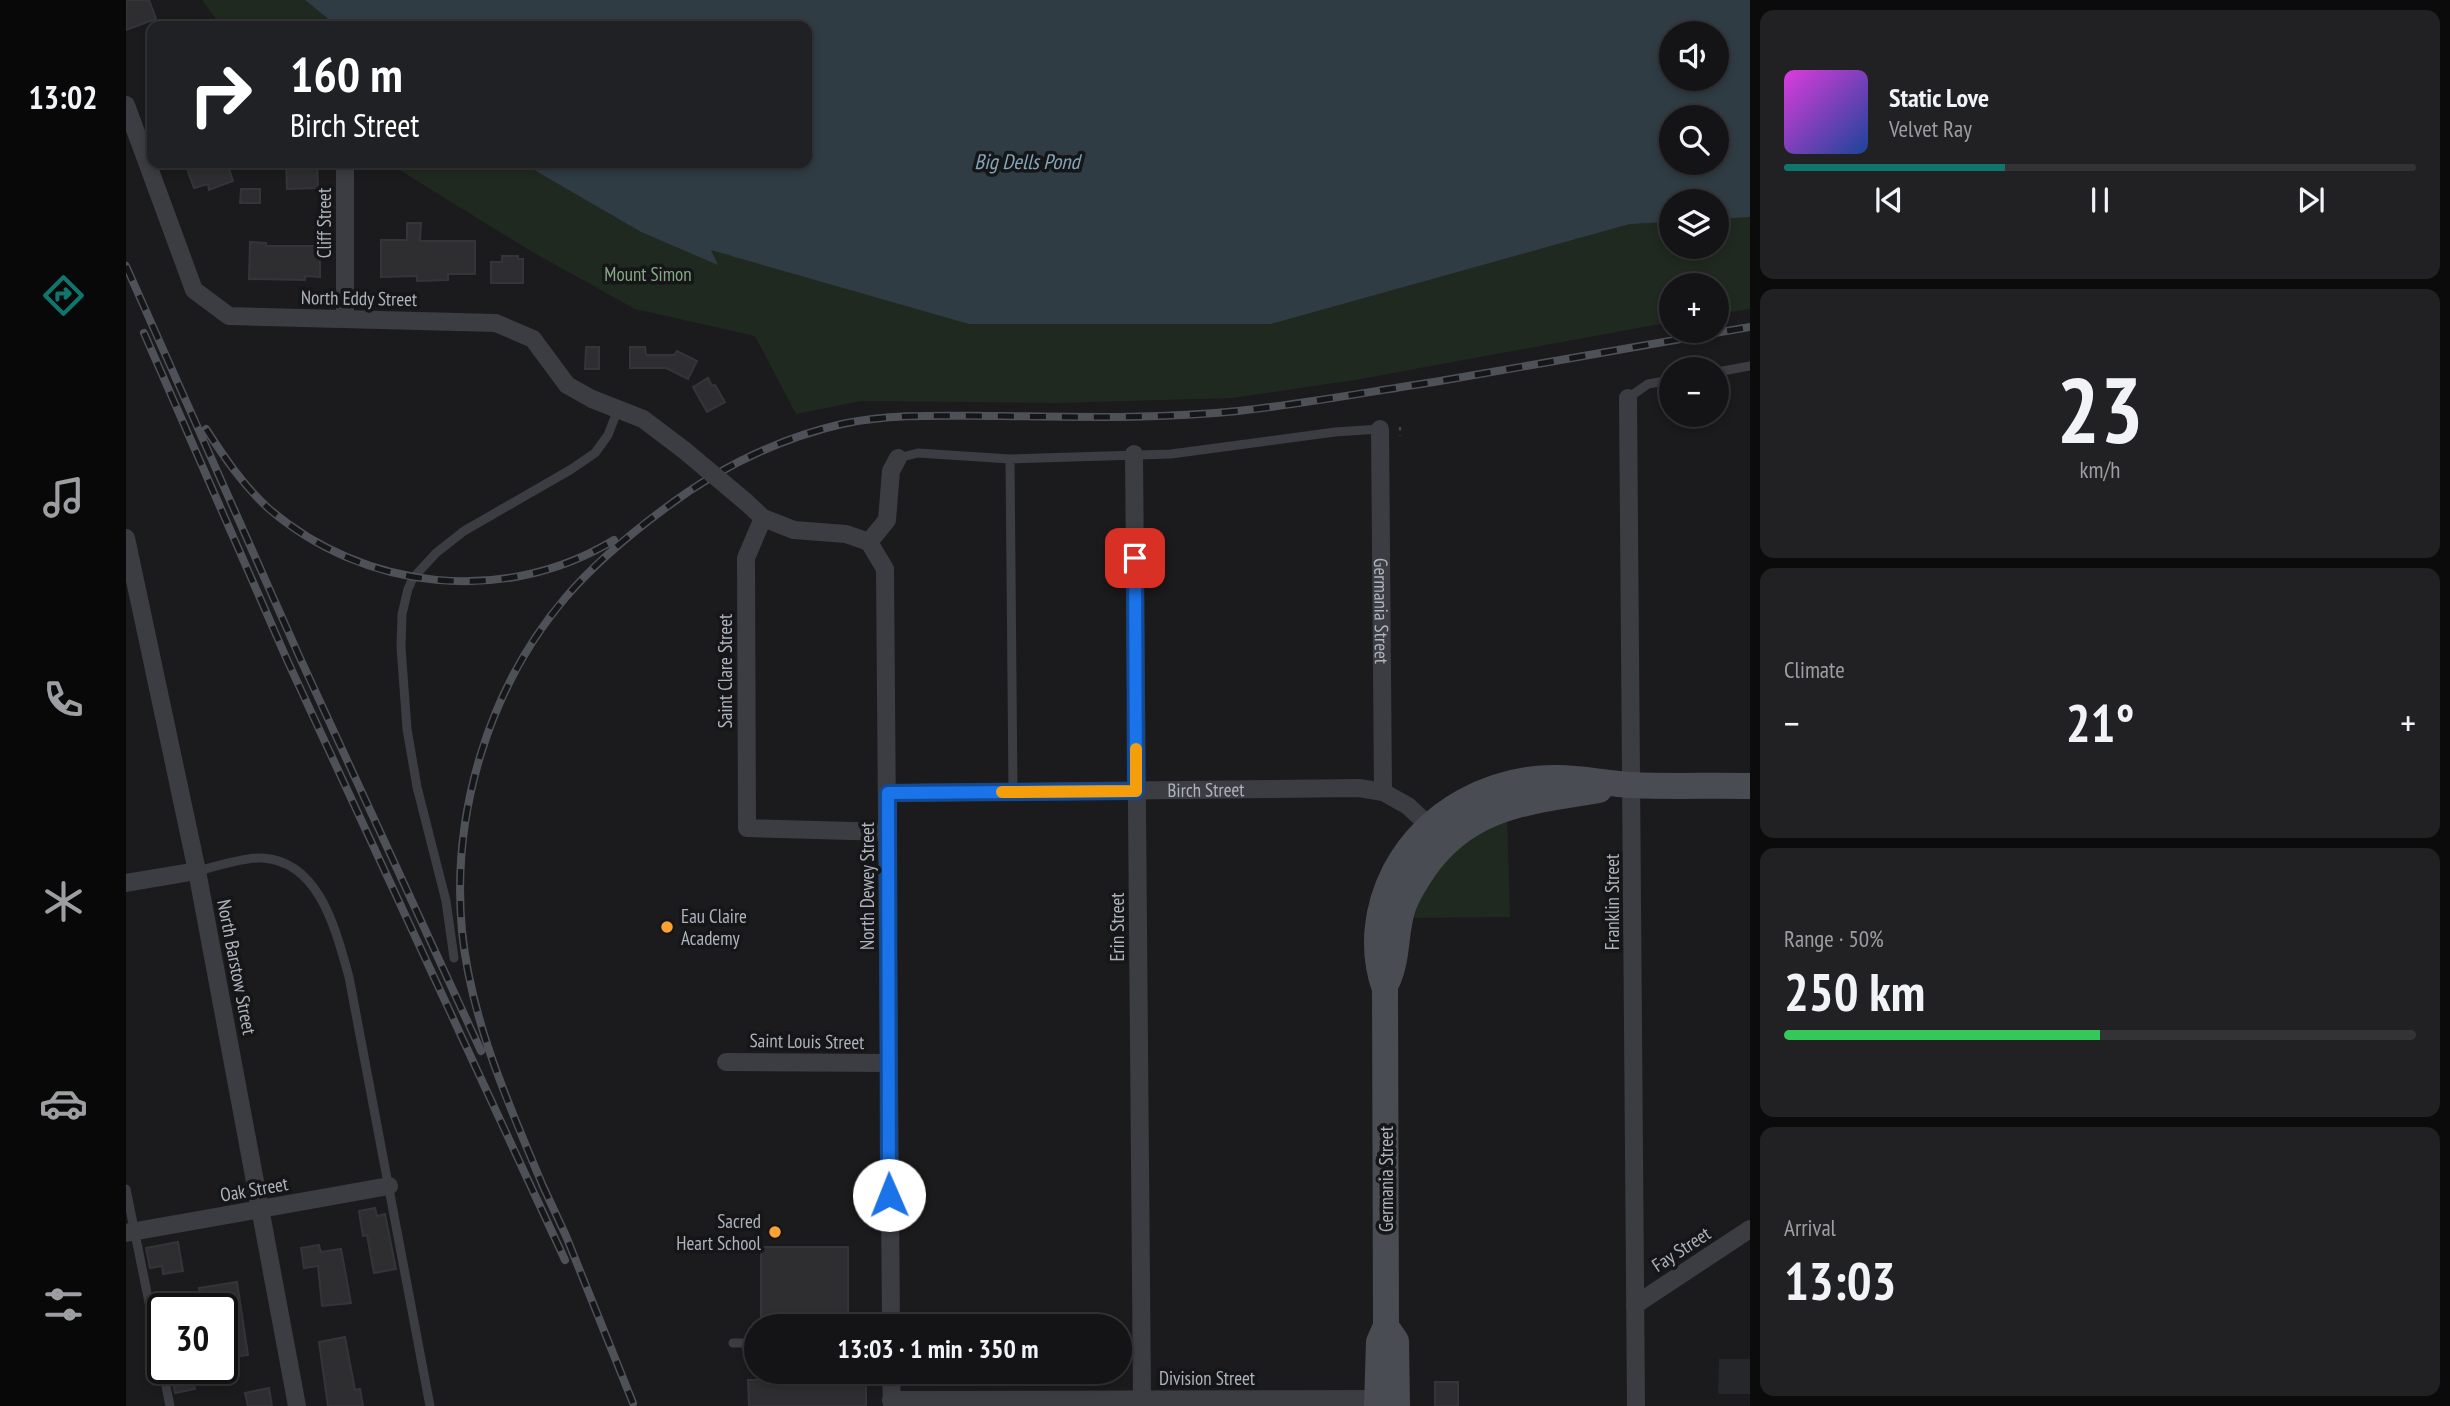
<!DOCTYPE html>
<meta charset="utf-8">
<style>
body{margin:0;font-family:"PT Sans Narrow",sans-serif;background:#212123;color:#f1f3f6;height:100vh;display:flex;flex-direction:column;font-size:26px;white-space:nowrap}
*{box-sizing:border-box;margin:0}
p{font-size:23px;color:#9d9ea1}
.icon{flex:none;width:38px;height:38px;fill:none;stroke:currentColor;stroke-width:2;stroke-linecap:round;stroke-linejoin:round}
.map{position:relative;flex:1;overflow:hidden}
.panel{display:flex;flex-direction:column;gap:10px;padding:10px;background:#0b0b0c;width:700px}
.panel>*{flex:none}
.hud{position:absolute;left:21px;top:21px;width:665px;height:147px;border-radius:14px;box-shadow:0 4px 10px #0003,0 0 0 2px #333335;background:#202124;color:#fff;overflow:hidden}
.buttons{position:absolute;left:1533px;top:21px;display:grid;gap:14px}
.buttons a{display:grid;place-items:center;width:70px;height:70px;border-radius:50%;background:#141416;box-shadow:0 4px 10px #0003,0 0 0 2px #333335;font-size:35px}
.speed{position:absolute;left:21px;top:1293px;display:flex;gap:14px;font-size:35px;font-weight:700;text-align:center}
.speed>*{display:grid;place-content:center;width:91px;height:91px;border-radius:50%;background:#141416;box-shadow:0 4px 10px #0003,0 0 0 2px #333335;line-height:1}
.speed .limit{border:4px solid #111;border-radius:10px;background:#fff;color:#111}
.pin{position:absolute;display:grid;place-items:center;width:60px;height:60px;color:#fff;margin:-30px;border-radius:14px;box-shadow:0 4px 10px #0006}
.me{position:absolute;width:77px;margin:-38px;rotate:359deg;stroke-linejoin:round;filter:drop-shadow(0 0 5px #0008)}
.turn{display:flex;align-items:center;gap:24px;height:147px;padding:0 28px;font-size:32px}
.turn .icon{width:91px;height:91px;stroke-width:2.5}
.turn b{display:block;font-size:49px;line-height:60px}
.big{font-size:52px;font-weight:800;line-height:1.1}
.panel .widget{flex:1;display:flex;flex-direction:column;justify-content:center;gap:10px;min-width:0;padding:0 24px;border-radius:14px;background:#212123}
.panel .dial{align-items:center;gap:0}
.dial b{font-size:91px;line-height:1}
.song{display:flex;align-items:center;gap:21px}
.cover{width:84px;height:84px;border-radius:10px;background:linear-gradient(135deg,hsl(300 70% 55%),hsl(220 70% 35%))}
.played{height:7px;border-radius:4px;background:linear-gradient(90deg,#0f766e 35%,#333335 35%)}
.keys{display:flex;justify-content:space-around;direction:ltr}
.heat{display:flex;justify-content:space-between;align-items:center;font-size:38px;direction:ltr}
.charge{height:10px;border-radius:5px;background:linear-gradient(90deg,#34c759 50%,#333335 0)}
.trip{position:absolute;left:618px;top:1314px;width:388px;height:70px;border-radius:35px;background:#141416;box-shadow:0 4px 10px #0003,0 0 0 2px #333335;font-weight:800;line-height:70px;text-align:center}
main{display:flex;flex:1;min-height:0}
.tab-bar{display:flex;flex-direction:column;width:126px;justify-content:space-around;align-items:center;background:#080809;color:#9d9ea1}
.tab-bar .icon{width:49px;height:49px}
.tab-bar .on{color:#0f766e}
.tab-bar b{font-size:32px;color:#f1f3f6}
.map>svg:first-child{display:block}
.built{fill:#26272a}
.green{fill:#202920}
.water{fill:#2f3c43;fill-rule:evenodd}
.building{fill:#2e2e31;stroke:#343539;stroke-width:2}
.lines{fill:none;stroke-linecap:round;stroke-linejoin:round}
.path{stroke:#41454a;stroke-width:2.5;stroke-dasharray:3.5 5;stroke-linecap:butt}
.lane{stroke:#3b3d43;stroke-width:9}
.street{stroke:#3b3d43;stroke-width:18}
.secondary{stroke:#494d53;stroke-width:26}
.rail-casing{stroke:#4e5258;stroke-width:8}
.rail{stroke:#161618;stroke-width:5;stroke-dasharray:16;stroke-linecap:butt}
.street-bridge{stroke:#3b3d43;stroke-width:18}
.route-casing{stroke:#114b97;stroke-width:18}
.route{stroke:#1a73e8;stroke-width:12}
.slow{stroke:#f59e0b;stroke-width:12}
.poi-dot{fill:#fda133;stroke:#161618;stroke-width:2.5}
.labels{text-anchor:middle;stroke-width:7;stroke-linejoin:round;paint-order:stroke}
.street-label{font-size:19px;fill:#adb4bd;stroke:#161618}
.park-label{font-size:19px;fill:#85a983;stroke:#161618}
.poi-label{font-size:19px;fill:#adb4bd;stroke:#161618;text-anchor:start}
.water-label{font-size:21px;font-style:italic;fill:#82a6ba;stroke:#161618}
</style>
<main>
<nav class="tab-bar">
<b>13:02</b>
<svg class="icon on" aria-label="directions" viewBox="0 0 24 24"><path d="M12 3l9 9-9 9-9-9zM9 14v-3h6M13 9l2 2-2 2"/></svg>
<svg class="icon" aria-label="music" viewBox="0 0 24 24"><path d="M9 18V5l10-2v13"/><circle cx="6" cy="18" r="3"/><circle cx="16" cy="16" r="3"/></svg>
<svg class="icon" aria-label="phone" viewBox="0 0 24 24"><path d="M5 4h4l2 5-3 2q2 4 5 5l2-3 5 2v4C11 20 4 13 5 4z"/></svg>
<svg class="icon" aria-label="climate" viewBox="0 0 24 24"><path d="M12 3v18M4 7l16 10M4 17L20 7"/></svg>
<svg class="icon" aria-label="car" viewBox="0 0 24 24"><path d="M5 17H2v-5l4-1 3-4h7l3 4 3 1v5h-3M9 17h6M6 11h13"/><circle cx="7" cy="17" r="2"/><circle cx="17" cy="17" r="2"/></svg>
<svg class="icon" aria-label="filters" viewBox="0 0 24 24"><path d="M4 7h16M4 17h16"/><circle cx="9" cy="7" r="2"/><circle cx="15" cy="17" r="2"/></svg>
</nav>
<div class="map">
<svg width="1624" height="1406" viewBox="0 0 1624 1406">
<rect width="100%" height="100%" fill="#1b1b1d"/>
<path class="built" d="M1593 1359H1624V1394H1592Z"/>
<path class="green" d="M76 0H179L211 26H95Z
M262 163H396L515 232 591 264 584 249 1145 324 1504 224 1545 222V247H1591V219L1624 217V309L1591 314V285H1545V322L1229 380 1107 398 930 403 735 401 670 414 629 336 509 309 403 250Z
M1381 815 1384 917 1280 918 1308 865Z"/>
<path class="water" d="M179 0H1624V217L1591 219V201H1545V222L1504 224 1145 324H843L585 250 592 265 515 232 396 163H681V26H211ZM1545 33H1591V79H1545ZM1545 117H1591V163H1545Z"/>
<path class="building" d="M0 0H23L30 19 0 30Z
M80 163H101L107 181 83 190 82 184 68 188 61 169Z
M160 163H191L192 188 161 189Z
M115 189H134V203H114Z
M281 223H295L294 241H349V274H322V280L291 281V276L255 277V240H281Z
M124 242 140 243V246H189V254H194V277L179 276V280L123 279Z
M376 256H392V259H397V283H365V262H376Z
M460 347H473V369H459Z
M504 347H519L520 355H548L551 351 571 361 562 379 540 368H504Z
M582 378 586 386 589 385 599 402 581 412 567 387Z
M249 1208 251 1216 259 1214 270 1269 248 1273 241 1235 237 1236 233 1211Z
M52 1242 57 1271 37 1274 36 1266 24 1268 20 1248Z
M193 1245 195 1252 215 1249 225 1303 196 1306 192 1266 178 1268 175 1248Z
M635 1247H722V1319H635Z
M111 1282 122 1355 96 1359V1309H76L73 1288Z
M219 1337 229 1390 234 1389 237 1406H202L193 1342Z
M44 1368H65L69 1389 49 1393Z
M740 1379V1406H623L622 1380Z
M1309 1382H1332V1406H1309Z
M143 1388 146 1406H122L119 1393Z"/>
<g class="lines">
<path class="path" d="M1274 427V436"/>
<path class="lane" d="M1591 372 1624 366
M1502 398 1522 384 1545 380
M772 458 792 453 884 459 1045 454 1209 432 1254 429
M884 459 887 792
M71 871C89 867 118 857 136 858 194 861 210 931 223 977L304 1406
M328 958 320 901 291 787 281 729 275 647 276 614 282 589 287 578 310 553 338 531 444 470 469 453 482 435 492 409
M0 1189 44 1406
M607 1343H630"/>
<g class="street">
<path d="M0 105 68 290 103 316 370 323 407 339 441 385 466 399 517 419 558 450"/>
<path d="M219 319V169"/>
<path d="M1502 398 1510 1406"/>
<path id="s1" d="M1254 429 1257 792"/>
<path d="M1008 454 1016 1399"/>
<path d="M620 502 637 518 668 530 720 534 743 542"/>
<path d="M637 518 620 558 621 828 762 832"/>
<path d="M0 538 71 871 171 1406"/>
<path d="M743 542 759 569C763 821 761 1074 765 1326"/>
<path d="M743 542 761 520 765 471 772 458"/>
<path id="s2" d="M762 793 1233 788 1257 792 1282 806 1311 833"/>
<path d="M0 883 71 871"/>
<path d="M600 1062 761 1063"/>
<path d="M0 1233 263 1186"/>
<path d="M1509 1305 1624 1229"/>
<path d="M765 1372 766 1406"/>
<path d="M765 1400 1262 1399"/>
</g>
<path class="secondary" d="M1262 980C1272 957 1269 931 1277 907 1282 893 1290 881 1298 869 1343 805 1402 802 1473 790
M1261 1328 1270 1341 1271 1406
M1251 1406 1253 1342 1260 1326 1259 989C1245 950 1250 908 1269 871 1301 811 1366 777 1432 778 1457 778 1482 784 1507 785 1545 787 1585 785 1624 786"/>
<defs>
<path id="rail" d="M0 266 174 658 355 1051
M18 333 162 662 439 1260
M80 429C98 457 117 485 142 508 238 591 379 606 488 540
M416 1184 440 1236 507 1403
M419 1191C384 1107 345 1022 336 931 325 813 363 687 440 597 469 563 503 535 538 509 591 469 651 439 716 424 768 413 822 416 876 416 955 417 1033 419 1112 411 1177 404 1242 392 1308 382 1413 364 1519 345 1624 327"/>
</defs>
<use href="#rail" class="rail-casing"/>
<use href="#rail" class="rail"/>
<path class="street-bridge" d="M558 450 620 502"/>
</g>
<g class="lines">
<defs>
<path id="route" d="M763 1195 762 793 1010 791 1009 558"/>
</defs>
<use href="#route" class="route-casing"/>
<use href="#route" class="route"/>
<path class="slow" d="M876 792 1010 791V749"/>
</g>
<g class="poi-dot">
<circle cx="541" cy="927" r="7"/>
<circle cx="649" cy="1232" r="7"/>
</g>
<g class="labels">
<g class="street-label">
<text transform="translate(198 223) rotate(-90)" y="7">Cliff Street</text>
<text transform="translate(233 298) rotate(1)" y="7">North Eddy Street</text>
<text dy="7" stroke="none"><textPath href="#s1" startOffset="182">Germania Street</textPath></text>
<text transform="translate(599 671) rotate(-90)" y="7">Saint Clare Street</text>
<text dy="7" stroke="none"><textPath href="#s2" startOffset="318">Birch Street</textPath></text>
<text transform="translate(741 886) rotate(-90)" y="7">North Dewey Street</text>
<text transform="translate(1486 902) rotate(-90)" y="7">Franklin Street</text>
<text transform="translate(991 927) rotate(-90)" y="7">Erin Street</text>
<text transform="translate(111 967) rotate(79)" y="7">North Barstow Street</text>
<text transform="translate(681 1041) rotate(1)" y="7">Saint Louis Street</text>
<text transform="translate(1260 1179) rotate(-90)" y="7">Germania Street</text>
<text transform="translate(128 1189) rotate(-10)" y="7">Oak Street</text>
<text transform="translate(1555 1249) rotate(-33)" y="7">Fay Street</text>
<text x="1081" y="1385">Division Street</text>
</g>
<g class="park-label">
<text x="522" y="281">Mount Simon</text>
</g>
<g class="poi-label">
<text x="555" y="923">Eau Claire<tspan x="555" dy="22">Academy</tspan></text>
<text x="635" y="1228" text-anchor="end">Sacred<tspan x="635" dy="22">Heart School</tspan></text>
</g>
<g class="water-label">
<text x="901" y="169">Big Dells Pond</text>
</g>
</g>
</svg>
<div class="buttons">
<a><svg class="icon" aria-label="sound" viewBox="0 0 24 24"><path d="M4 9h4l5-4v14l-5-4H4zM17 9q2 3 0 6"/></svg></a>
<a><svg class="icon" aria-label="search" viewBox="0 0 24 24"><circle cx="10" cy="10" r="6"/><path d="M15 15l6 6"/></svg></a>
<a><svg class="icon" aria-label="layers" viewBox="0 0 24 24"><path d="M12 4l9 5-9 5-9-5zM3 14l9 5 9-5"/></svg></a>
<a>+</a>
<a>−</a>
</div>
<div class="speed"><div class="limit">30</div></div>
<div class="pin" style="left:1009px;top:558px;background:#d93025"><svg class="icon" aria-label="arrive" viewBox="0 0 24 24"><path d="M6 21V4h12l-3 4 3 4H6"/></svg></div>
<svg class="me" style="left:763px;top:1195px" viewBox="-20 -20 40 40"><circle r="19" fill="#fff"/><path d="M0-13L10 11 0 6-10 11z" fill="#1a73e8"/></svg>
<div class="trip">13:03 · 1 min · 350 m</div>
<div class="hud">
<div class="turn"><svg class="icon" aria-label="right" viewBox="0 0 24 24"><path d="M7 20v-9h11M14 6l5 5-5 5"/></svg><div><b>160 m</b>Birch Street</div></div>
</div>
</div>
<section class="panel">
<div class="widget">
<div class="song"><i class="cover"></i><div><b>Static Love</b><p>Velvet Ray</p></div></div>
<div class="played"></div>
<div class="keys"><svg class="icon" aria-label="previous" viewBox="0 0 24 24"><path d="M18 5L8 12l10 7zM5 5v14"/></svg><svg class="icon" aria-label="pause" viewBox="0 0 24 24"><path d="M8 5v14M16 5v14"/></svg><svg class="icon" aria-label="next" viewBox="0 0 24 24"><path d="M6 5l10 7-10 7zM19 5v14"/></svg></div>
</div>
<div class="widget dial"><b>23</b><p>km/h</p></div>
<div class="widget"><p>Climate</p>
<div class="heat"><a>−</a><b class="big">21°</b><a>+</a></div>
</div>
<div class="widget"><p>Range · 50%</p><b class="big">250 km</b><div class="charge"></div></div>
<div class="widget"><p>Arrival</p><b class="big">13:03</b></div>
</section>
</main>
